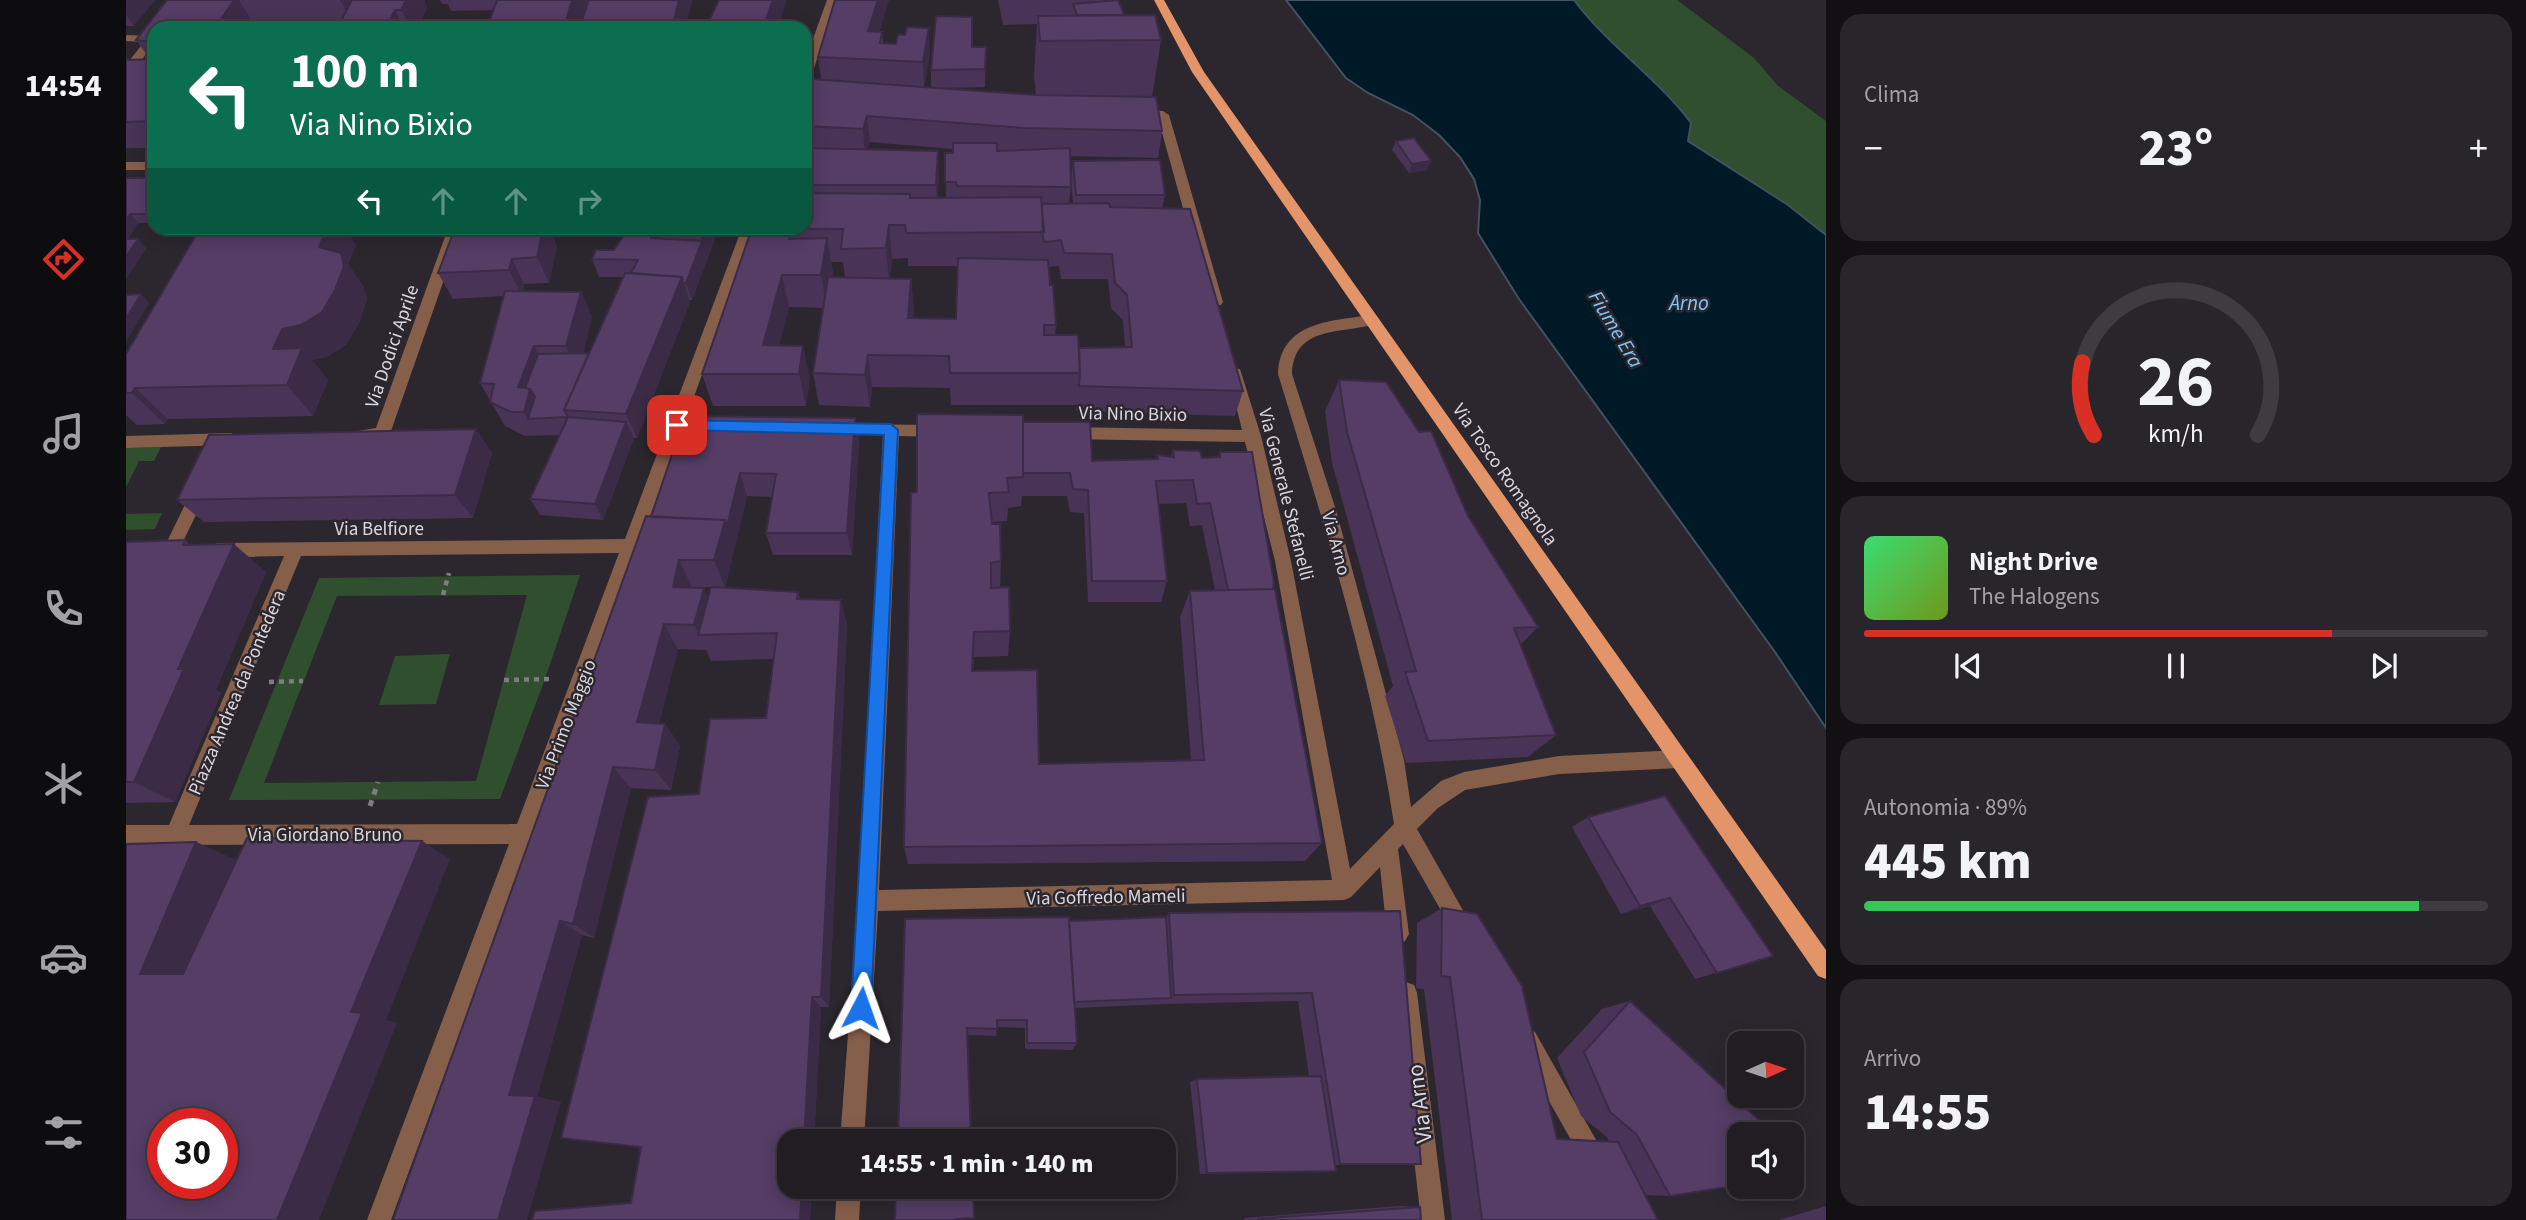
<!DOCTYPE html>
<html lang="it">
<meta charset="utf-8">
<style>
body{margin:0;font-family:"Source Sans 3",sans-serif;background:#29262b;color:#f1f3f6;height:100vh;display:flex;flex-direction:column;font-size:26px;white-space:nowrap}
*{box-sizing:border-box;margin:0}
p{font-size:23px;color:#a2a2a6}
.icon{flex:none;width:38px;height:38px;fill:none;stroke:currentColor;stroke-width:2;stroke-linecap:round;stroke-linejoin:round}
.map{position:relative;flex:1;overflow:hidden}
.drawer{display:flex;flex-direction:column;gap:14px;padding:14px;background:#121013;width:700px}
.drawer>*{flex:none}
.banner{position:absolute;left:21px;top:21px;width:665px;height:214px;border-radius:21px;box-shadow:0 4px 18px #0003,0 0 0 2px #3e3b41;background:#0b6e4f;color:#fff;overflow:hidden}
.needle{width:46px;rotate:87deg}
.controls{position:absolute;left:1601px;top:1031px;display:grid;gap:14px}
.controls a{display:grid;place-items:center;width:77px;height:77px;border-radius:14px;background:#211d23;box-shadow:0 4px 18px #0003,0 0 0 2px #3e3b41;font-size:35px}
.speed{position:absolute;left:21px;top:1108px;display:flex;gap:14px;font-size:35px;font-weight:700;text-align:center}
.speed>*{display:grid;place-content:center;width:91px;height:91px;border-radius:50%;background:#211d23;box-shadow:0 4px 18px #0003,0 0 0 2px #3e3b41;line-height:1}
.speed .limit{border:10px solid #d22;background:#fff;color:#111}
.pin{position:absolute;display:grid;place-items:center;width:60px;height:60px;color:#fff;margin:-30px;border-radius:14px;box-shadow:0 4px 10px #0006}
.me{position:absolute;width:77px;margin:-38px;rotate:4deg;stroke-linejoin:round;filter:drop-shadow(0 0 5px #0008)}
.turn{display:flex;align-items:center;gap:24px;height:147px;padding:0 28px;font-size:32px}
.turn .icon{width:91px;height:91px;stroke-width:2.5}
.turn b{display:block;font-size:49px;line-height:60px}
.lanes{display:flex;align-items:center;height:66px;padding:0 28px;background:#0003;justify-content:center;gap:35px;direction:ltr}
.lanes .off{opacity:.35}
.big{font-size:52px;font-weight:800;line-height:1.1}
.drawer .widget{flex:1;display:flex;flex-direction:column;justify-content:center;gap:10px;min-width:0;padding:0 24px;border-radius:21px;background:#29262b}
.drawer .dial{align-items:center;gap:0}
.dial svg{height:182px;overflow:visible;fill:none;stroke:#3e3b41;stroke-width:7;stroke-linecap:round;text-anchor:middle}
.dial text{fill:#f1f3f6;stroke:none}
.song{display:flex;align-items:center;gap:21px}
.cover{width:84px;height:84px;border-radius:10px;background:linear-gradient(135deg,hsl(140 70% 55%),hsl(80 70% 35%))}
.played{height:7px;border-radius:4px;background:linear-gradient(90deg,#d93025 75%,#3e3b41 75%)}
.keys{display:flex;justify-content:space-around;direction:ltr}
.heat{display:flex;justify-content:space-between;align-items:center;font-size:38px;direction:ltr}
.charge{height:10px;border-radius:5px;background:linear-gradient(90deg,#34c759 89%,#3e3b41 0)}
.trip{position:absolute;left:651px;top:1129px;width:399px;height:70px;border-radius:21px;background:#211d23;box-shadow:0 4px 18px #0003,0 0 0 2px #3e3b41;font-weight:800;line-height:70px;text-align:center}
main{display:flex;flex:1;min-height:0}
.menu{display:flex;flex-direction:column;width:126px;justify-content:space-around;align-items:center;background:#0d0c0e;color:#a2a2a6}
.menu .icon{width:49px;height:49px}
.menu .active{color:#d93025}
.menu b{font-size:32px;color:#f1f3f6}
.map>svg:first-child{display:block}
.green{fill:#304f2e;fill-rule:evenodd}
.water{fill:#001927;stroke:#42525e;stroke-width:2}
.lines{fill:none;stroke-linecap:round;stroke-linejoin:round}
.path-far1{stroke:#807c83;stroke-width:4.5;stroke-dasharray:5 5;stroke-linecap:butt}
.path{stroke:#807c83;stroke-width:5;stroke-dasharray:6 6;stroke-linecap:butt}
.minor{fill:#865f4b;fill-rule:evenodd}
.major{fill:#e39469;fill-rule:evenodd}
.wall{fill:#493457;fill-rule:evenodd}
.shaded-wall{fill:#3c2b47}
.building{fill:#553d65;stroke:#3c2b47;stroke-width:2;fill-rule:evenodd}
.route{fill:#1a73e8;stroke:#114b97;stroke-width:2}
.labels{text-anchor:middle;stroke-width:5;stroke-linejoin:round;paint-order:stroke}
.street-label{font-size:19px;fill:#dbd7dd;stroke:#2c272f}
.water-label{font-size:21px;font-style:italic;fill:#7bcaf8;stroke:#2c272f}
.near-street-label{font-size:23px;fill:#dbd7dd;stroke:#2c272f}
</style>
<main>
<nav class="menu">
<b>14:54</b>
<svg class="icon active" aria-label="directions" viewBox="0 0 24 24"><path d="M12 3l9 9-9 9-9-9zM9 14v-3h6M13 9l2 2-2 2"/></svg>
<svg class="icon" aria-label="music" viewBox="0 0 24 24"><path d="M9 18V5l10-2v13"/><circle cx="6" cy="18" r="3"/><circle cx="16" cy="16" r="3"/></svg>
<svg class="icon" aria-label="phone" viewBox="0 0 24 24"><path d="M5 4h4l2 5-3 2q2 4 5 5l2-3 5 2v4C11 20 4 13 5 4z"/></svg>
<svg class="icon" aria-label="climate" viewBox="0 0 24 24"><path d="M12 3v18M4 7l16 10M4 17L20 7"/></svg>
<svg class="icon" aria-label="car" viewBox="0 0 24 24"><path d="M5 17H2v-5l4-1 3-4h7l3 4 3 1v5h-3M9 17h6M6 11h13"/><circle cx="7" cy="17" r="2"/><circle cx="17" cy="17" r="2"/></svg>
<svg class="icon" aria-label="filters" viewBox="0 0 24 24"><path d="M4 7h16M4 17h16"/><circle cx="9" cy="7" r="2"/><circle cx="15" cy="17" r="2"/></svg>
</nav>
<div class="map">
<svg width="1700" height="1220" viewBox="0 0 1700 1220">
<rect width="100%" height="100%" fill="#2c272f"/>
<path class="green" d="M1448 0H1551L1628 58 1652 86 1700 121V235L1662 205 1562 141Z
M35 447 28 461H13L0 487V448Z
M36 513 29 529 0 530V514Z
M454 575 419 679 374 799 103 800 193 578ZM401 595 350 781 138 783 211 596Z
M324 654 310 704 253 705 269 656Z"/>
<path class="water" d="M1160 0H1448C1482 46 1531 77 1565 123L1562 141 1662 205 1700 235V728L1649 652 1393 299 1352 233 1354 200 1348 179 1334 157 1313 135 1287 115 1242 93 1220 78Z"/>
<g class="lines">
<path class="path-far1" d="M317 595 323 573
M378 680 426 679
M143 682 177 681"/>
<path class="path" d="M244 806 252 782"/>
<path class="minor" d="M701 0H711L685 77 679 81V61Z
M28 33V44L4 75 0 76V65L18 42 0 41V35L23 36Z
M1011 110 1037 111 1043 115 1097 302 1095 305H1085L1083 302 1032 118 1007 117 1005 114Z
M0 162H28V170H0Z
M336 228 264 434 256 440 232 439 230 435 232 431 250 428 320 234 199 237 192 233 199 229Z
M616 228H630L265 1220H241L383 844 0 845V825H43L158 556 92 557 86 555 84 550 86 545 92 543 499 539ZM493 553 391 824 63 825 175 556Z
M1245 315 1252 320 1250 324C1215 334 1168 325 1166 374L1210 510 1278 760 1285 807 1315 781 1338 772 1433 756 1553 750 1560 753 1563 759 1560 765 1553 768 1433 774 1339 790 1312 808 1291 829 1343 921 1346 928 1343 935 1336 938 1329 935 1277 844 1272 849 1283 934 1279 941 1272 945 1265 941 1261 934 1254 867 1225 897 1218 900 752 911 738 1141H714L732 901 757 435 707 434 702 432 699 428 702 424 815 425 823 431 815 437 773 436 753 890 1206 880 1149 561 1119 442 941 439 933 433 941 427 1116 430 1102 373 1104 369H1114L1135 436 1165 561 1224 869 1268 824C1245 672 1197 521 1152 374 1154 322 1204 321 1245 315Z
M105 433 113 439 105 445 0 448V436Z
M74 484 82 490 53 550 51 555H39L37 550 66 490Z
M1280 982 1288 985 1291 993 1319 1220H1295L1269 993 1272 985Z
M1401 1029 1409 1032 1478 1154 1482 1162 1478 1170 1470 1174 1462 1170 1393 1048 1390 1040 1393 1032Z
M711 1186H735L733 1220H709Z"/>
<path class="major" d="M1028 0H1038L1078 72 1700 950V979L1692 976 1066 72Z"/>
</g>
<path class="wall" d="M0 0 8 26H0Z
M41 0H298L301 8 292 28H211L215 21 127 23 28 28V148H0V60L24 59 10 40Z
M314 0H566L559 28H361L368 10 325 11 322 4H316Z
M709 0H763L753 32H756L757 43 804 54 798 87 805 88V70L846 47H860L859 87 816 88 910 95 908 76 911 24 877 25 872 0H992L998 15 1035 40 1026 97 1036 131 1032 158 944 156 945 187 943 204H947L945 179 947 161 1039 195 1036 208 1117 391 1109 416 950 411V405H825L824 388 746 387 744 407 693 405 687 373 697 308 663 307 653 346 684 378 680 406H587L576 374 626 228H679V98L695 79 692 57ZM744 142 827 149V153H819L820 198H811L813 177 741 149ZM782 258V266H832L830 319 787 318 788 312 785 279 764 278 766 259ZM705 262H717L719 277H706L707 272ZM933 266 935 279H982L985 308 997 320 999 347 953 348 929 335 930 325 922 267Z
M1270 141 1305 161 1301 170 1283 173 1266 150Z
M0 178H28V223H12L2 239 20 248 0 279Z
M74 228H218L230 245 222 264 237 286 241 299 233 323 220 345 200 357 186 360 202 380 187 416 42 419 39 424 11 425 0 415V354Z
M593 228 566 300H563L564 302 511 438H508L477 520 414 515 404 499 434 435 399 436 379 426 354 383 377 296 327 299 312 273 431 246 423 283 398 284 397 291 455 292 466 317 457 353H463L497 277H473L466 259 523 233 522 229Z
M1213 380 1342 516 1412 627 1394 645 1430 735 1402 757 1280 763 1259 696 1267 686 1206 463 1199 411Z
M559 416 733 442 726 555H647L640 533 646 497 621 496 599 588 672 592 674 599 715 600 721 626 703 1007H695L688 1141H663V1186H686L684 1220 505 1203 573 794 640 718 648 659 585 661 580 650 552 649 533 724H539L554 746 545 790 505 788 468 938 456 935 411 1097 435 1102 267 1220 525 517ZM566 587H585L582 597Z
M897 422 966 461 1030 459 1031 455 1045 456 1047 450 1076 458 1092 457 1094 452 1147 589 1196 843 1179 861 782 864 778 847 791 492ZM896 496H941L944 512 958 513 962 602H1035L1041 581 1032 504 1060 503 1064 526 1076 525 1089 590 1064 591 1054 617 1065 760 913 764 847 671 848 657 882 656 884 631 874 588 875 561 866 522 881 521 882 508 895 506Z
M350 429 366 453 347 518 78 522 51 500Z
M59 540 64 545 140 572 90 690 95 693 49 802 0 803V542Z
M1462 817 1647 956 1569 979 1524 906 1495 914 1446 827Z
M1316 908 1431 1139 1483 1141 1481 1137 1455 1116 1431 1058 1476 1009 1504 1001 1544 1196 1519 1195 1532 1220H1326L1298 989 1290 988 1291 923Z
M1274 911 1295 1164 1274 1165H1209L1198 1171 1074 1174 1064 1082 1071 1079 1183 1076 1172 1001 1040 1004 948 1008 951 1043 946 1050 899 1049V1028L871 1027 870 1036 842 1035 779 919 943 921 1040 917 1043 913Z
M1273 1206 1294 1207 1295 1220H1119L1118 1218Z
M1700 1206V1220H1653Z"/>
<path class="shaded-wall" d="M0 0H29L8 26 0 15Z
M108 0H113L127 23 124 28H89Z
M214 0H226L225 20Z
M280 0H298L301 8 292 28H284L275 10Z
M446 0H478L454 26 455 28H438Z
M553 0H566L559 28H548L547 25Z
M647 0H661L651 28H637Z
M752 0H763L745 58 742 31Z
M269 10 278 28H260Z
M803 28 804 54 798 88 797 62Z
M28 115V127L24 121Z
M741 116 744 142 739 156 737 129Z
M812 151 813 177 811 212 810 185Z
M1305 161 1301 170 1283 173 1286 164Z
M4 214 12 223 0 242V220Z
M763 225 766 259 763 281 760 248Z
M201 228H218L230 245 222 264 237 286 241 299 233 323 220 345 200 357 186 360 202 380 187 416 161 385 147 349Z
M417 228H423L431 246 423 283 411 257Z
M575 228H593L566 300 560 283 576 241 573 232Z
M701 238 707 272 701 308 695 275Z
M12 239 20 248 0 279V257Z
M386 259 398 284 396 295 383 270Z
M656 275 663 307 646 374 637 345Z
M556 277 564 302 511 438 500 414Z
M785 279 788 312 784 350 782 318Z
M455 292 466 317 453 371 440 346Z
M15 294 23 303 0 342V319Z
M408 346 421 371 403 419 398 412 392 387Z
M677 346 684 378 680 406 673 374Z
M742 355 746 387 744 407 739 375Z
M9 388 42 419 39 424 6 393Z
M729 418 733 442 726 555 721 533Z
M500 422 508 438 477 520 469 504Z
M350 429 366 453 347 518 329 495Z
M614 473 621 496 599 588 588 560 599 520Z
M108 544 140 572 90 690 95 693 49 802 8 782 52 669Z
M553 560 566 587H547Z
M578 588 590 615 574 635 568 625Z
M715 600 721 626 703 1007 695 997Z
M538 624 552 649 528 744 511 722Z
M848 632V657L846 695V671Z
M539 724 554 746 545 790 529 770Z
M487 767 505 788 468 938 447 924Z
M296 841 324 859 260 1020 271 1023 193 1220H151L225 1012Z
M70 842 110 860 59 986 14 974Z
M1544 898 1524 906 1495 914 1514 906Z
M434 921 456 935 411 1097 435 1102 401 1220H372L383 1095Z
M686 997 695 1007 688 1141H678Z
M676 1186H686L684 1220H674Z"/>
<path class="building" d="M41 0H108L89 28H28V42L10 40Z
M226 0H280L275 10H269L260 28H211Z
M371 0H446L438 28H361Z
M463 0H553L547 25 454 26Z
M593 0H647L637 28H572L573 22 583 21Z
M709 0H752L742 31 756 32 754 43 770 44 772 34 779 35 781 27 803 28 797 62 692 57Z
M992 0 998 15H951L947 4Z
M1029 15 1035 40 914 41 912 16Z
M810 16 846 17V47H860L859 69 805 70Z
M28 59V115L24 121 0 122V60Z
M685 79 911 95 1030 97 1036 131 897 128 741 116 737 129 679 126V98Z
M1288 138 1305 161 1286 164 1270 141Z
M827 143H871V151L944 148 945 187 831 186 830 182H819V153H827Z
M679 148 812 151 810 185H679Z
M1034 160 1039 195H950L947 161Z
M0 178H28V214H4L0 220Z
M679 193 784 194V198L915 197 918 232 780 233 779 225H763L760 248 715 249 717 229H664L663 239 701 238 695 275H656L637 345 677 346 673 374H576L626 228H679Z
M983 203 984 207 1064 209 1117 391 953 386 954 373 953 348 1006 347 1001 295 989 283 986 254 938 253 935 240 919 242 917 239 916 204Z
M74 228H201L193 247 215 253 218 266 209 290 196 312 175 325 156 329 147 349 176 348 161 385 9 388 6 393H0V354Z
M329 228H417L411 257 386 259 383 270 312 273Z
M523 228H575L573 232 522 229Z
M500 232 523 233 525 238 576 241 560 283H557L556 277 505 273 512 260 466 259 470 250H488Z
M0 239H12L0 257Z
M832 258 922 260 924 285H927L930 325H918V335H952L954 373H824L823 356 742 355 739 375 687 373 702 277 785 279 782 318 830 319Z
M499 273 556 277 500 414 438 410Z
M379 291 455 292 440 346H408L392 387 404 389 398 412H385L364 402 368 384 354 383Z
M15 294 0 319V295Z
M463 353 438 410 442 417 402 419 409 397 404 389 399 388 412 354Z
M1213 380 1260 382 1293 432 1305 431 1342 516 1412 627 1388 628 1430 735 1302 741 1279 672 1290 671 1221 432Z
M791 414 897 415V477L881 478 883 492 863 493 866 524H874L875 561 865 563V588L883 587 884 631 848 632 846 671 911 670 913 764 1078 760 1064 591 1149 589 1196 843 778 847 785 493 791 492Z
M559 416 729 418 721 533H640L650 474 614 473 601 526 599 520 525 517Z
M442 417 500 422 469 504 404 499Z
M897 422H964L966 461 1032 459 1031 455 1048 457 1047 450 1074 451 1076 458 1094 457V452H1126L1148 583 1147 589 1102 590 1084 503 1071 504 1067 480 1030 481 1041 581H966L962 490 947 489 944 473H897Z
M350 429 329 495 51 500 83 435Z
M520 516 599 520 588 560H553L547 587 578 588 568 625 538 624 511 722 539 724 529 770 487 767 447 924 434 921 383 1095 409 1096 372 1220H267Z
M59 540 57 545 108 544 52 669H58L8 782H0V542Z
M585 587 672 592 671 599 715 600 695 997H686L678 1141H663V1186H676L674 1220H406L409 1211 505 1203 515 1147 435 1138 522 797 573 794 584 719 640 718 651 633 572 635Z
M1539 796 1647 956 1591 973 1544 898 1514 906 1462 817Z
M121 838 296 841 225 1012 236 1013 151 1220H0V844L70 842 14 974H57ZM37 1124H96V1183H37Z
M1316 908 1351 914 1396 986 1431 1139 1492 1142 1532 1220H1356L1324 977 1315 976Z
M1274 911 1295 1164H1214L1186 993 1048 995 1043 913Z
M943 917 951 1043H901V1020H871V1029L841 1028 845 1141H772L779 919Z
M1040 917 1045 998 948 1002 943 921Z
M1504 1001 1648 1134H1614V1185L1544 1196 1511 1135 1484 1112 1458 1052Z
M1195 1076 1210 1171 1081 1173 1071 1079Z
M1666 1150 1671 1155 1666 1156Z
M770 1186H847L848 1218 830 1219V1220H769Z
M1294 1207 1295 1220H1132V1219Z"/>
<path class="route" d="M551 420 765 424 772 430 745 1008 742 1015 735 1018 728 1015 725 1008 758 435 551 430 544 425Z"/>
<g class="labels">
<g class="street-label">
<text transform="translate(265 346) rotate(-71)" y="7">Via Dodici Aprile</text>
<text transform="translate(1007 413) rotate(1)" y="7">Via Nino Bixio</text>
<text transform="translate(1380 474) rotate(55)" y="7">Via Tosco Romagnola</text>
<text transform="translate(1161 494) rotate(76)" y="7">Via Generale Stefanelli</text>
<text x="253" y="535">Via Belfiore</text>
<text transform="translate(1211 543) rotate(75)" y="7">Via Arno</text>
<text transform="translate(110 692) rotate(-67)" y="7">Piazza Andrea da Pontedera</text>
<text transform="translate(439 724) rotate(-69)" y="7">Via Primo Maggio</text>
<text x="199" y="841">Via Giordano Bruno</text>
<text transform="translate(980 896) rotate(-1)" y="7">Via Goffredo Mameli</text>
</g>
<g class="water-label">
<text x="1563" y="310">Arno</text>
<text transform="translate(1490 329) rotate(59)" y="7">Fiume Era</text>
</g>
<g class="near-street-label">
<text transform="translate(1293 1104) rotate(-97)" y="8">Via Arno</text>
</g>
</g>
</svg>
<div class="controls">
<a><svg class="needle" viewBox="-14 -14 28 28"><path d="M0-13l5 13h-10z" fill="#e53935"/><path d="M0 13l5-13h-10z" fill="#a2a2a6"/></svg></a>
<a><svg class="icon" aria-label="sound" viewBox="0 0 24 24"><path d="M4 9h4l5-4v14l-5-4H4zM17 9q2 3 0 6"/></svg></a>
</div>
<div class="speed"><div class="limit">30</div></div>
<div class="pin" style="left:551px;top:425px;background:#d93025"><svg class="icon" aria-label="arrive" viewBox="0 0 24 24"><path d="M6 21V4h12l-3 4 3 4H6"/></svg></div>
<svg class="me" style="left:735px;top:1008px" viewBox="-20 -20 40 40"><path d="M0-17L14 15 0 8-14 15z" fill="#1a73e8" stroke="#fff" stroke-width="4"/></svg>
<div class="trip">14:55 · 1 min · 140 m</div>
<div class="banner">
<div class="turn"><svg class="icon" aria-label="left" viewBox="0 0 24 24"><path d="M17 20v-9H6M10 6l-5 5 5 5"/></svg><div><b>100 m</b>Via Nino Bixio</div></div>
<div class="lanes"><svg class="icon" aria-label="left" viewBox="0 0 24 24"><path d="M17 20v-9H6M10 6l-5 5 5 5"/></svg><svg class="icon off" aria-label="ahead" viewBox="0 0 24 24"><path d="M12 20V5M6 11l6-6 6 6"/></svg><svg class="icon off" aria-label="ahead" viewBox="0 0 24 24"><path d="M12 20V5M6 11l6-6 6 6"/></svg><svg class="icon off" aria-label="right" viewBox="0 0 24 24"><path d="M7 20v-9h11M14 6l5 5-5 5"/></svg></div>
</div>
</div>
<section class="drawer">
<div class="widget"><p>Clima</p>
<div class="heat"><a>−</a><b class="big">23°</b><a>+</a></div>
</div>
<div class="widget dial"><svg viewBox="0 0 100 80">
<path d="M14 69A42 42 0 1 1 86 69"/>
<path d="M14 69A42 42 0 0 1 9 37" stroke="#d93025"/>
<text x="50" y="56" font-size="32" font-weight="700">26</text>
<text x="50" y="72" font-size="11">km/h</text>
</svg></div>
<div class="widget">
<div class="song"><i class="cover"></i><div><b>Night Drive</b><p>The Halogens</p></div></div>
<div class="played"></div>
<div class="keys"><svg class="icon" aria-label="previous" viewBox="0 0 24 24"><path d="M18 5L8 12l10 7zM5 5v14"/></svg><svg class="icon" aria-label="pause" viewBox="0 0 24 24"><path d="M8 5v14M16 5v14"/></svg><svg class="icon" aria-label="next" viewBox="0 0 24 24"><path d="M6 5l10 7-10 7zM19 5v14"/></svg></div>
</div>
<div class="widget"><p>Autonomia · 89%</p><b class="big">445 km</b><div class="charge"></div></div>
<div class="widget"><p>Arrivo</p><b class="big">14:55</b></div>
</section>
</main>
